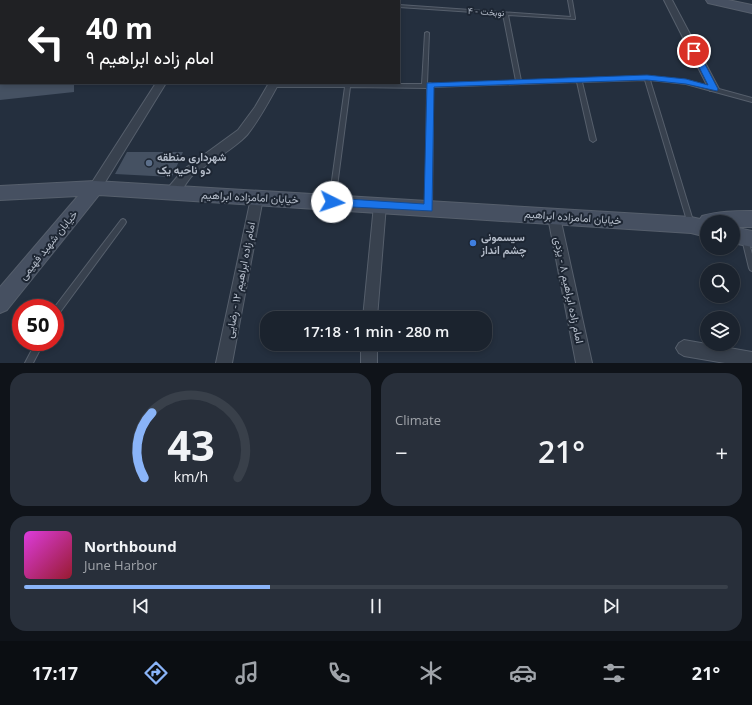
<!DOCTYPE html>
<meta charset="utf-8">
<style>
body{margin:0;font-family:"Open Sans",Vazirmatn,sans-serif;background:#282f3a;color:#f1f3f6;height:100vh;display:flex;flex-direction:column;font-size:15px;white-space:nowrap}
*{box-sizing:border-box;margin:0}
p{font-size:13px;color:#a0a4aa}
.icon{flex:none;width:22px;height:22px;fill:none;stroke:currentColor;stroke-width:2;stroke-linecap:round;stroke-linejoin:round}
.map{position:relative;height:363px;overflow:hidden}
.details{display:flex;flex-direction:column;gap:10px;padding:10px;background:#0f1319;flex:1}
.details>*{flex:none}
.top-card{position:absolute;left:0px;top:0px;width:400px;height:84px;box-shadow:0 2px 6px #0003,0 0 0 1px #39404a;background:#202124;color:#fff;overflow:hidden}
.fabs{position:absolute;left:700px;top:215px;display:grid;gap:8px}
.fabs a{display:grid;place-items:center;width:40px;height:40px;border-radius:50%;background:#1b232e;box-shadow:0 2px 6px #0003,0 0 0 1px #39404a;font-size:20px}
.speed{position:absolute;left:12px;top:299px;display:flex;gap:8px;font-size:20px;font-weight:700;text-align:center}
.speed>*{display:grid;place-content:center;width:52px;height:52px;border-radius:50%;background:#1b232e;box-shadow:0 2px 6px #0003,0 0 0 1px #39404a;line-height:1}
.speed .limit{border:6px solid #d22;background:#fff;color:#111}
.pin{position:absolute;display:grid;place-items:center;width:34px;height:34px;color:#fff;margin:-17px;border:2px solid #fff;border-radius:50%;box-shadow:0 1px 4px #0007}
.me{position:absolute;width:44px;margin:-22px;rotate:94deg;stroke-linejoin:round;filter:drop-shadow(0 0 3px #0008)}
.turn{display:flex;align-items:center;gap:14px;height:84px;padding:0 20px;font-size:18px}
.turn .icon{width:52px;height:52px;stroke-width:2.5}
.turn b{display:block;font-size:28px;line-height:34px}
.big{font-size:30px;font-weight:600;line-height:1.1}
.details .card{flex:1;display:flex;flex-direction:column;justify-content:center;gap:6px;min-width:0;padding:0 14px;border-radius:16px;background:#282f3a}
.details .dial{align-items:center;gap:0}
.dial svg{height:104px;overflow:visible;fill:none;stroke:#39404a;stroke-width:7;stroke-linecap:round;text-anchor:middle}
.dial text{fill:#f1f3f6;stroke:none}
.song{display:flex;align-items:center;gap:12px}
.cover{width:48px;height:48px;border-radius:6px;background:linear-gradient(135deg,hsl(300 70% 55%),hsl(350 70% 35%))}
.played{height:4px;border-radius:2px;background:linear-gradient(90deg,#8ab4f8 35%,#39404a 35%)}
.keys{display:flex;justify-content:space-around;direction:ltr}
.heat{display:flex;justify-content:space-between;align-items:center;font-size:22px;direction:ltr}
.details .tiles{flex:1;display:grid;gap:10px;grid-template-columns:1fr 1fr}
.card:last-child{grid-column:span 2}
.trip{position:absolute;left:260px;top:311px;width:232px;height:40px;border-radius:16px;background:#1b232e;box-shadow:0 2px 6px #0003,0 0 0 1px #39404a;font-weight:600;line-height:40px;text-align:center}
.tab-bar{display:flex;height:64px;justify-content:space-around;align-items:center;background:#0b0e12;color:#a0a4aa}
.tab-bar .icon{width:28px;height:28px}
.tab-bar .selected{color:#8ab4f8}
.tab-bar b{font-size:18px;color:#f1f3f6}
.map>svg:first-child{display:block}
.building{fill:#455162}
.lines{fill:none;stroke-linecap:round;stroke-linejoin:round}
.lane-casing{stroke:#565f6c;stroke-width:2}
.street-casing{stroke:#565f6c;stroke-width:2}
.secondary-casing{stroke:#565f6c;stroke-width:2}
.lane{fill:#38414e;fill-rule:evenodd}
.street{fill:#38414e;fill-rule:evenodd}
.secondary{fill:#465061;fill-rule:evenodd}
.route{fill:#1a73e8;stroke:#114b97}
.service-dot{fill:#5c6f8a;stroke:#1d2633;stroke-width:1.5}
.shop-dot{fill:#3f7fe0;stroke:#1d2633;stroke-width:1.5}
.labels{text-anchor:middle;stroke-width:4;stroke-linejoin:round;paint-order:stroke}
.far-street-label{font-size:9px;fill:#b4bcc9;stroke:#1d2633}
.poi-label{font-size:11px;font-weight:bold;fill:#b4bcc9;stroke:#1d2633;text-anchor:start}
.street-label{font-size:11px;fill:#b4bcc9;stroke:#1d2633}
</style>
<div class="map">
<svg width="752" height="363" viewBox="0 0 752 363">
<rect width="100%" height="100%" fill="#242f3e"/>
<path class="building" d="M0 83H74V92L0 100Z
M127 152H183L172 177 115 174Z"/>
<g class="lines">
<defs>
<path id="lane" d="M568 0H572L575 18V19L508 15 521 81 647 76 686 80 752 98V102L686 84 650 80 694 224 693 226 691 227 689 226 688 224 645 80 582 82 596 140 593 142 590 140 577 82 433 87 432 208 431 210 429 211 427 210 426 208 427 88 350 87 335 202 334 204 332 205 330 204 329 202 345 87H274L271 85 272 84H422L425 33 427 32 429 33 427 84 430 83 432 84 516 81 503 14 399 7V5L571 17Z
M123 219 125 220 126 222 125 224 58 315 55 316V308H54L121 220Z
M745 236 747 237 748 239 752 254V271L750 270 749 268 742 239 743 237Z
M36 342H44L33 363H25Z"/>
<path id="street" d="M208 0H217L208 1Z
M325 0H333V1H325Z
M664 0H672L719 89 718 91H710L709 89Z
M156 83H166L99 192 95 193 91 192 89 188 91 184Z
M269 83H279C269 101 260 119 247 135 234 149 208 163 193 175 185 182 179 201 167 197L165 193 167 189 183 170 238 130 255 107Z
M257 193 261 194 263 198 232 363H216L251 198 253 194Z
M380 200 384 201 386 205 377 318H363L374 205 376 201Z
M554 211 558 213 560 217 592 363H576L548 217 550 213Z
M684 340 752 352V363H725L684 356 679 353 676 348 679 343Z
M361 344H377V363H361Z"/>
<path id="secondary" d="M706 0H728L752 5V13L708 3Z
M95 181 691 217 700 219 702 216C718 211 735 211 752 211V227H734L752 231V247L733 243V222H707V237L691 233 99 195 7 310 0 313V287L78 196 0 200V186Z"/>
</defs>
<use href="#lane" class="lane-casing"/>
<use href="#street" class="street-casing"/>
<use href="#secondary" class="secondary-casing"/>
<use href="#lane" class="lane"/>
<use href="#street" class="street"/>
<use href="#secondary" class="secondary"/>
</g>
<path class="route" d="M694 48 698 51 718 89 717 91 686 84 647 80 434 87 432 211 332 206 327 202 332 198 424 204 427 83 647 75 686 79 708 85 691 51Z"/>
<circle class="service-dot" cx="149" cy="163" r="4"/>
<circle class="shop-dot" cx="473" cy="243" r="4"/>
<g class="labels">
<g class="far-street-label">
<text transform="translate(486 12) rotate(4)" y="3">۴ - نوبخت</text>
</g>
<g class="poi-label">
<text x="157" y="161">شهرداری منطقه<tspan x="157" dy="13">دو ناحیه یک</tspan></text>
<text x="481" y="241">سیسمونی<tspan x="481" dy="13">چشم انداز</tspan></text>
</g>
<g class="street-label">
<text transform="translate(250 197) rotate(3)" y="4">خیابان امامزاده ابراهیم</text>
<text transform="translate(573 217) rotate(4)" y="4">خیابان امامزاده ابراهیم</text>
<text transform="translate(48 245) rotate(-51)" y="4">خیابان شهید فهیمی</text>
<text transform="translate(240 280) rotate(-79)" y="4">امام زاده ابراهیم ۱۲ - رضایی</text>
<text transform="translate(569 290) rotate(78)" y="4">امام زاده ابراهیم ۸ - یزدی</text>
</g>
</g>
</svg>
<div class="fabs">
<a><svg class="icon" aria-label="sound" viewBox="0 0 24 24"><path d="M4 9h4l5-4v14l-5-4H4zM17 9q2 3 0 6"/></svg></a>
<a><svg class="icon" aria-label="search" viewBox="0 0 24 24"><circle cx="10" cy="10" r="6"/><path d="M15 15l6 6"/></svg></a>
<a><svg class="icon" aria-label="layers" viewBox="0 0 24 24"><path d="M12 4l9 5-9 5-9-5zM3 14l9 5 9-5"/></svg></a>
</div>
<div class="speed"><div class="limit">50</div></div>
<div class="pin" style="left:694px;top:51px;background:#d93025"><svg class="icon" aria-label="arrive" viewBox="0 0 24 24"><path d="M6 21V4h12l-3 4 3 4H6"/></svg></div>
<svg class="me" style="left:332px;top:202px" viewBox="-20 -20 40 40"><circle r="19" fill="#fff"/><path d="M0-13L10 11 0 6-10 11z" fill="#1a73e8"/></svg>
<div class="trip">17:18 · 1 min · 280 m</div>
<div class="top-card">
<div class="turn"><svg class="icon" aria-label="left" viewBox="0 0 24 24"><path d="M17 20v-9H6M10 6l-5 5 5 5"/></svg><div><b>40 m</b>امام زاده ابراهيم ۹</div></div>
</div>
</div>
<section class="details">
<div class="tiles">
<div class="card dial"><svg viewBox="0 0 100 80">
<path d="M14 69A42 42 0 1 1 86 69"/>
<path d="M14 69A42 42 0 0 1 20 19" stroke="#8ab4f8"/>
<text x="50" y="56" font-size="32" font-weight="700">43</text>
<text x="50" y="72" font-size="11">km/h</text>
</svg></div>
<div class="card"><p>Climate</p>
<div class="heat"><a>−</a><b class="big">21°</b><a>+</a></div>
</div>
<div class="card">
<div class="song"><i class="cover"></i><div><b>Northbound</b><p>June Harbor</p></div></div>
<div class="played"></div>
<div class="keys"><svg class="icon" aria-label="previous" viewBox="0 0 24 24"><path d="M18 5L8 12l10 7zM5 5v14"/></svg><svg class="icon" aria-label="pause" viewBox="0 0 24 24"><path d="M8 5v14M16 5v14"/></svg><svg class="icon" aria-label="next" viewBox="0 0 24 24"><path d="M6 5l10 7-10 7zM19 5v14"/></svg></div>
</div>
</div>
</section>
<nav class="tab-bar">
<b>17:17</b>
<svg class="icon selected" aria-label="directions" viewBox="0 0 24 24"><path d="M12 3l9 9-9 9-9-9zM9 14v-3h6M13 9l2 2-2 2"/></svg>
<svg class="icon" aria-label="music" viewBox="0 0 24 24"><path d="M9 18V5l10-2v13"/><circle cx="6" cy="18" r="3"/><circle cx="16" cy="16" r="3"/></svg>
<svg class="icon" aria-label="phone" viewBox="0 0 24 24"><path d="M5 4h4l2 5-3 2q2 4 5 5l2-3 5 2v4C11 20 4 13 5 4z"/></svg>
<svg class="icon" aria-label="climate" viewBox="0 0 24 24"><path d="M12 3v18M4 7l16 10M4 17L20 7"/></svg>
<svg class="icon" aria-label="car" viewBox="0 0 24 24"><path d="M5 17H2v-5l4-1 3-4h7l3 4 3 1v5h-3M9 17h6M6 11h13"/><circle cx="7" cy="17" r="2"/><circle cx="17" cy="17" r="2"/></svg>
<svg class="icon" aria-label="filters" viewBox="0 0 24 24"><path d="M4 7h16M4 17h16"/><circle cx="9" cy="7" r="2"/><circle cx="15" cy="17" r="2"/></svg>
<b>21°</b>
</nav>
